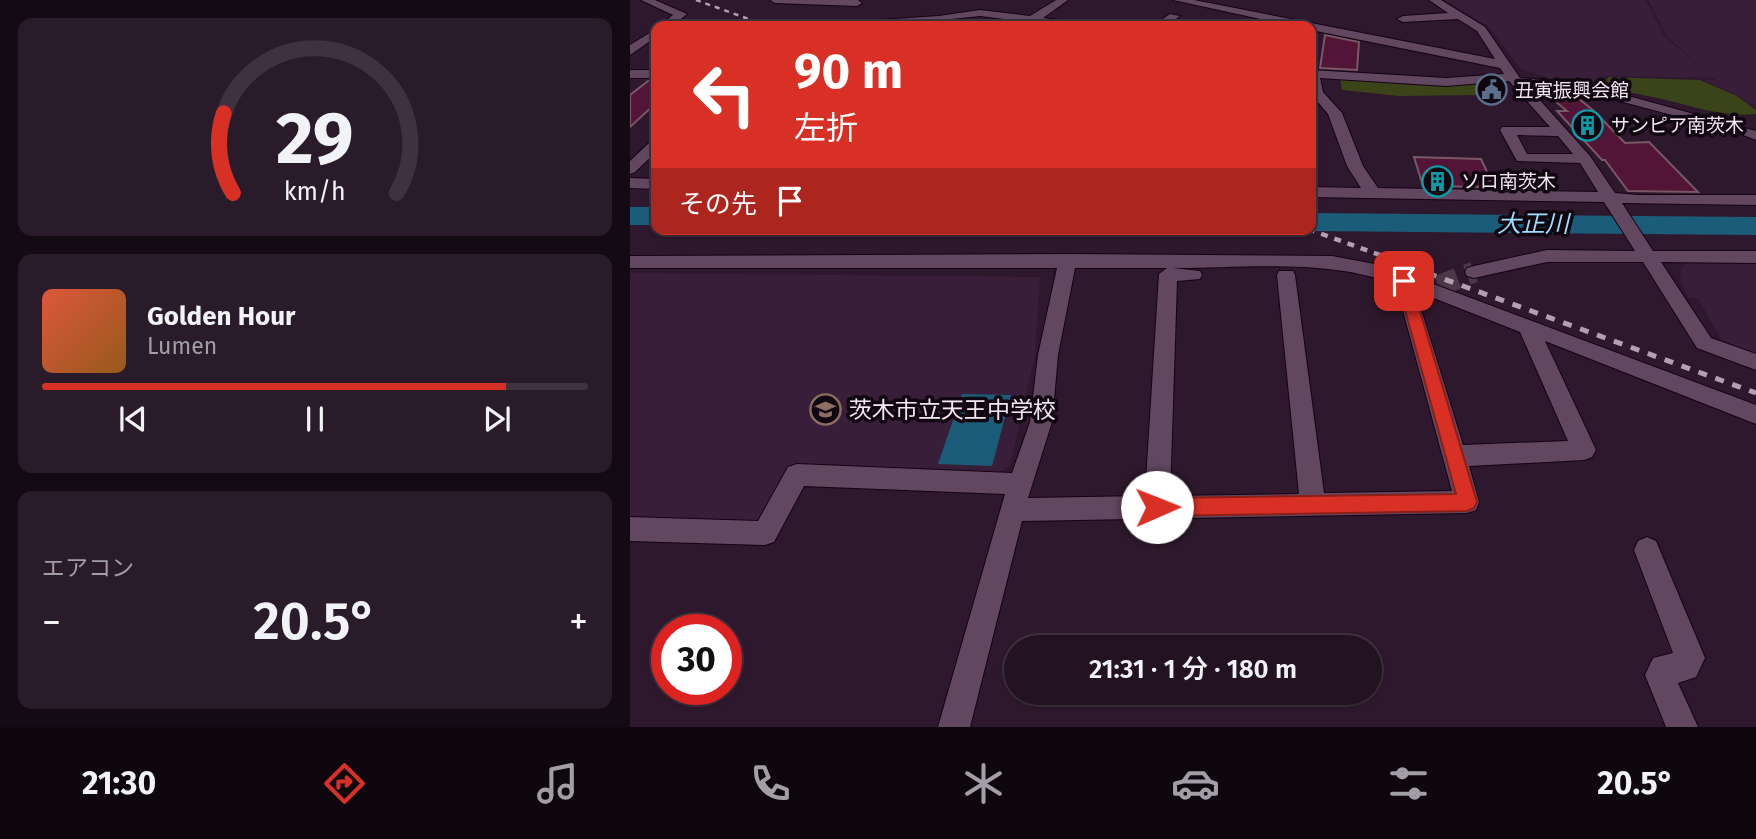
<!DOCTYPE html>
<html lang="ja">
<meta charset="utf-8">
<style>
body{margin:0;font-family:"Fira Sans","Noto Sans JP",sans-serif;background:#2a1b2a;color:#f1f3f6;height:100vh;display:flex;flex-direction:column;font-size:26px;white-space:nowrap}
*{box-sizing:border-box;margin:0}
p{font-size:23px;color:#a29ea5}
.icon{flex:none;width:38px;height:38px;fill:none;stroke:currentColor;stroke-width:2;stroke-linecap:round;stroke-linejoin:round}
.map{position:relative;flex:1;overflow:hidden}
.panel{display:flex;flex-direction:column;gap:18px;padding:18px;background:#130a13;width:630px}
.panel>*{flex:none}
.guide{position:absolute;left:21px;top:21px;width:665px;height:214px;border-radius:14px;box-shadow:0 2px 5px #0004,0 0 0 2px #3f3240;background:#d93025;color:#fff;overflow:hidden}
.speed{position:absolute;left:21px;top:614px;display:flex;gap:14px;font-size:35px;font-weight:700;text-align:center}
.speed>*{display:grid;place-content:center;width:91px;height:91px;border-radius:50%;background:#221222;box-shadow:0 2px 5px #0004,0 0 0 2px #3f3240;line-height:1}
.speed .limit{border:10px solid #d22;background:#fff;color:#111}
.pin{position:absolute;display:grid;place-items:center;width:60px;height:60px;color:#fff;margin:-30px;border-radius:14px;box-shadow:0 4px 10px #0006}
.me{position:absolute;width:77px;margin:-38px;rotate:89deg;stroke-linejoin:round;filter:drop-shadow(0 0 5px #0008)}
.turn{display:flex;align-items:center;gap:24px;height:147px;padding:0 28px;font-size:32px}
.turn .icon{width:91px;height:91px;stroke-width:2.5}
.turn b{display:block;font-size:49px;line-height:60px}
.then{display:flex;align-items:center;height:66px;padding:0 28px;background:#0003;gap:14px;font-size:26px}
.big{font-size:52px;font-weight:600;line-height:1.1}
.panel .card{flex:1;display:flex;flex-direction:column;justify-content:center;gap:10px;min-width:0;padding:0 24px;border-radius:14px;background:#2a1b2a}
.panel .dial{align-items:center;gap:0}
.dial svg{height:182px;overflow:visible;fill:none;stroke:#3f3240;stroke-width:7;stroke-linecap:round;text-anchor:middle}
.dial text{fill:#f1f3f6;stroke:none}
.song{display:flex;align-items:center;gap:21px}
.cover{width:84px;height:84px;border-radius:10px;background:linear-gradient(135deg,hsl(10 70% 55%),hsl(30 70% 35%))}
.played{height:7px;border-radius:4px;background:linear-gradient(90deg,#d93025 85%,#3f3240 85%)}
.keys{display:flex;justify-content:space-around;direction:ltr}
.heat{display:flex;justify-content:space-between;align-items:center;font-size:38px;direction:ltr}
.trip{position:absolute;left:374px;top:635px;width:378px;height:70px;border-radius:35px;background:#221222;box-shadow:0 2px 5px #0004,0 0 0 2px #3f3240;font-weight:600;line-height:70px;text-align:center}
.dock{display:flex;height:112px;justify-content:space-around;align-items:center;background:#0e070e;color:#a29ea5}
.dock .icon{width:49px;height:49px}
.dock .selected{color:#d93025}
.dock b{font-size:32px;color:#f1f3f6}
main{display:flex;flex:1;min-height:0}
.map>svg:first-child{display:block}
.built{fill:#391e39}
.green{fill:#3b4319}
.water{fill:#1b5c79}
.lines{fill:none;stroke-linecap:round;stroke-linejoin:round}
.river{fill:#1b5c79;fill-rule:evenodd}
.building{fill:#531537;stroke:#795766;stroke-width:2}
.street-tunnel{stroke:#4c374b;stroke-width:21;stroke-dasharray:21 10;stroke-linecap:butt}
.street-casing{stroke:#150315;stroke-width:2}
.street{fill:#614860;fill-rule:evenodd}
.rail-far2{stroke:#b2a0b1;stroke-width:2.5;stroke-dasharray:5 5;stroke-linecap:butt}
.rail-far1{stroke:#b2a0b1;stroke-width:4.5;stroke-dasharray:7 7;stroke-linecap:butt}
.rail{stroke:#b2a0b1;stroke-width:5;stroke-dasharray:9 9;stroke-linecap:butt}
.route{fill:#d93025;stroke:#8d1f18;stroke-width:2}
.labels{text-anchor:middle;stroke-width:7;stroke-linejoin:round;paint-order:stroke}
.far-poi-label{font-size:19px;fill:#f4e5f3;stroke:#100710;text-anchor:start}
.poi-label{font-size:23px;fill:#f4e5f3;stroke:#100710;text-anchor:start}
.water-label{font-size:24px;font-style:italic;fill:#9fddfe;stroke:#100710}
</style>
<main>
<section class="panel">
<div class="card dial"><svg viewBox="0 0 100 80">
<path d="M14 69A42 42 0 1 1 86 69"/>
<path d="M14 69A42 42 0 0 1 10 34" stroke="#d93025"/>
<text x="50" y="56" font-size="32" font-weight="700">29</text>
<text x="50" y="72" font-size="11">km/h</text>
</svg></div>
<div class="card">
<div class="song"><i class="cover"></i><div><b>Golden Hour</b><p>Lumen</p></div></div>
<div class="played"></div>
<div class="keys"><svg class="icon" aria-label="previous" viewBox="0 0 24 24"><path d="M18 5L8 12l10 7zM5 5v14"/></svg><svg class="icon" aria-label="pause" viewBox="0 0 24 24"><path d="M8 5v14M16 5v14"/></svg><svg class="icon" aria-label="next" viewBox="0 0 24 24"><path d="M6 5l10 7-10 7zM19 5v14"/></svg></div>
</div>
<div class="card"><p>エアコン</p>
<div class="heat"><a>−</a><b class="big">20.5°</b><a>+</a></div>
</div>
</section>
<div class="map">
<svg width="1126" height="727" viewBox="0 0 1126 727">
<rect width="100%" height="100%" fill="#2e182d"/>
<path class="built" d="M815 0H1016L1034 36 1072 68 1038 37 1018 0H1126V108L1111 97 1073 80H1085L1084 78 974 76 973 82 955 84 934 83 891 69 858 26Z
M1062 259 1126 260V355L1094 344 1068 298H1058L1050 280 1051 268Z
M0 273 410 277 405 355 380 466 367 474 162 467 136 515 120 526 0 521Z"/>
<path class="green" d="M978 77 1070 80 1107 96 1126 110V114C1091 118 1057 104 1023 97 1012 95 1000 91 990 93L975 85Z
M710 79 805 86 845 84 854 95 769 96 712 90Z"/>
<path class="water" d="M332 394 381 395 362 466 308 464Z"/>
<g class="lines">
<path class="river" d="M0 207H26V225H0Z
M681 213 1126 217V235L681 231 673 229H681Z"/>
</g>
<path class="building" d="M695 35 729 42 727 70 690 68Z
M18 81H26V103L0 127V95Z
M943 94 964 111 995 143 1019 142 1068 192 998 191 975 160H972L927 111H937L919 96Z
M784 157 851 159 864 187 793 186Z"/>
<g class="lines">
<path class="street-tunnel" d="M808 286 844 272"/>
<defs>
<path id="street" d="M11 0H25L57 14 42 26H29L43 15Z
M140 0H228L232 3 227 6 145 3Z
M426 0H438L413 18 453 23 459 26H428L350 16 252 26H199L205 23 309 16 350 10 400 16Z
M543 0H564L865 59 847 31 828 19 773 22 767 19 773 16 818 13 799 0H811L855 27 890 78 951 83 1126 131V140L1103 131 951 91 898 87 960 156 985 193 1008 195H1126V205L992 203 1023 251H1126V263L1031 262 1081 338 1126 354V370L1067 348 1013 262H917L844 278 837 276 835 272 837 268 844 266 917 250 1005 251 974 202 681 197V187L731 188 717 166 698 114 681 94V70L816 78 874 74 870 68 681 30V26H663ZM690 78 816 86 879 81 920 127H872L870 130 887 161 950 163 968 192 748 188 733 166 712 113 693 92ZM887 135 928 136 943 154H897Z
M540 14 550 16 536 26H523Z
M579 23 585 26H569L571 24Z
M26 29V37L0 55V45Z
M0 70H26V78H0Z
M26 140V152L5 172 0 174V161L21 141Z
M0 178 26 179V189L0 188Z
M438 254 702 256 750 265 781 277 833 445 938 441 890 332 791 293 789 288 791 283 798 282 1126 405V424L915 341 966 450 962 457 954 460 839 466 849 502 846 510 837 513 392 521 340 727H308L375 494 174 486 144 542 135 545 0 541V517L128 521 158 467 167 464 382 473 400 422 408 355 427 268H0V256ZM445 268H537L529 274 515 496 398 498 422 422 428 355ZM543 268C612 268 702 258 766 285L822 491 694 493 665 275 663 271H649L647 275 669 494 540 496 547 281 570 279 572 275 570 271Z
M1017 537 1026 541 1075 658 1066 677 1048 683 1068 727H1036L1015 675 1023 658 1043 653 1004 550 1008 541Z"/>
</defs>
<use href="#street" class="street-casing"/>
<use href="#street" class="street"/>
<path class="rail-far2" d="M66 0 138 26"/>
<path class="rail-far1" d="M678 229 786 268"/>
<path class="rail" d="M781 267 1126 393"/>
</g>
<path class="route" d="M774 276 781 281 847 502 844 508 837 511 527 516 521 513 518 507 521 501 527 498 826 494 767 281Z"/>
<defs>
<symbol id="civic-ring" viewBox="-11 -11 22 22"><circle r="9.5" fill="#100710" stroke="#5c6f8a" stroke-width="1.5"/><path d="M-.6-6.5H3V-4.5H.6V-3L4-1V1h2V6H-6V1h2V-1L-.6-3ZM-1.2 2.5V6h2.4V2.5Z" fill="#5c6f8a"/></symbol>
<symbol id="building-ring" viewBox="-11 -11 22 22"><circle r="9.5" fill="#100710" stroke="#0f9aa8" stroke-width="1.5"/><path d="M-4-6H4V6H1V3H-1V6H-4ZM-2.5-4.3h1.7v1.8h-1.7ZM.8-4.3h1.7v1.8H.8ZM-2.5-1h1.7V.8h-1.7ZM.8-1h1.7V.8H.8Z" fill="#0f9aa8"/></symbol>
<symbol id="school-ring" viewBox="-11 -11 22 22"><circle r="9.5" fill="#100710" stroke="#8d6e63" stroke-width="1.5"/><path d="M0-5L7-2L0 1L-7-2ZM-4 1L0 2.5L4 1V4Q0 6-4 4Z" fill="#8d6e63"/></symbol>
</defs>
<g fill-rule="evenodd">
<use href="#civic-ring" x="844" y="72" width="35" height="35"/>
<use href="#building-ring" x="940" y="108" width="35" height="35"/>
<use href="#building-ring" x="790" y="164" width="35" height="35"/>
<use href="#school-ring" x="178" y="392" width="35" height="35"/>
</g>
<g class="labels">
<g class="far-poi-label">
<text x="885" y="97">丑寅振興会館</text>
<text x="981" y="132">サンピア南茨木</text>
<text x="831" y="188">ソロ南茨木</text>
</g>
<g class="poi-label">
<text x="219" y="418">茨木市立天王中学校</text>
</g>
<g class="water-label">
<text x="903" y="232">大正川</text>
</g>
</g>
</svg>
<div class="speed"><div class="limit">30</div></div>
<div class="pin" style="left:774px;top:281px;background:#d93025"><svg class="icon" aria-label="arrive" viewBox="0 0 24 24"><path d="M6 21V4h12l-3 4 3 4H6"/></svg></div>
<svg class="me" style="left:527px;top:507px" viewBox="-20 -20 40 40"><circle r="19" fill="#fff"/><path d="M0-13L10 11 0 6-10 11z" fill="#d93025"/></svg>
<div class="trip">21:31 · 1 分 · 180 m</div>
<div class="guide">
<div class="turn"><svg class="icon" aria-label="left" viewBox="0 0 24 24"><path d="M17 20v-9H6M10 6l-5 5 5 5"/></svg><div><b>90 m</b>左折</div></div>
<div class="then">その先<svg class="icon" aria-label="arrive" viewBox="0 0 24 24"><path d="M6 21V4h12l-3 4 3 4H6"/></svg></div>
</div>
</div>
</main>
<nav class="dock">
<b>21:30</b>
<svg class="icon selected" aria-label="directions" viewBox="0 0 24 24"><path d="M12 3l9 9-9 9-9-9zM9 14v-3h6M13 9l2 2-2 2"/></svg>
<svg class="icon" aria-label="music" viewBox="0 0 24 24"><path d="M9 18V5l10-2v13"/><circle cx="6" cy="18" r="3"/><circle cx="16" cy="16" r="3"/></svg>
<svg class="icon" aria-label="phone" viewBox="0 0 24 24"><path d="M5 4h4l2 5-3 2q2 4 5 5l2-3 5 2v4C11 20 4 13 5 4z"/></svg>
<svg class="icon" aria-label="climate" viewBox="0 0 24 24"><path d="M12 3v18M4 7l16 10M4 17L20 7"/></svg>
<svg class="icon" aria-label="car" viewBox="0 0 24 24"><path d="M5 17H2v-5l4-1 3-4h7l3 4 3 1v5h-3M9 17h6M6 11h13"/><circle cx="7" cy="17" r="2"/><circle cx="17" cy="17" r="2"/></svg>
<svg class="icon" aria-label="filters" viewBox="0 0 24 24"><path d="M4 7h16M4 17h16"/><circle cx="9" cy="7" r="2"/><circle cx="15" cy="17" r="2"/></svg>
<b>20.5°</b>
</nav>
